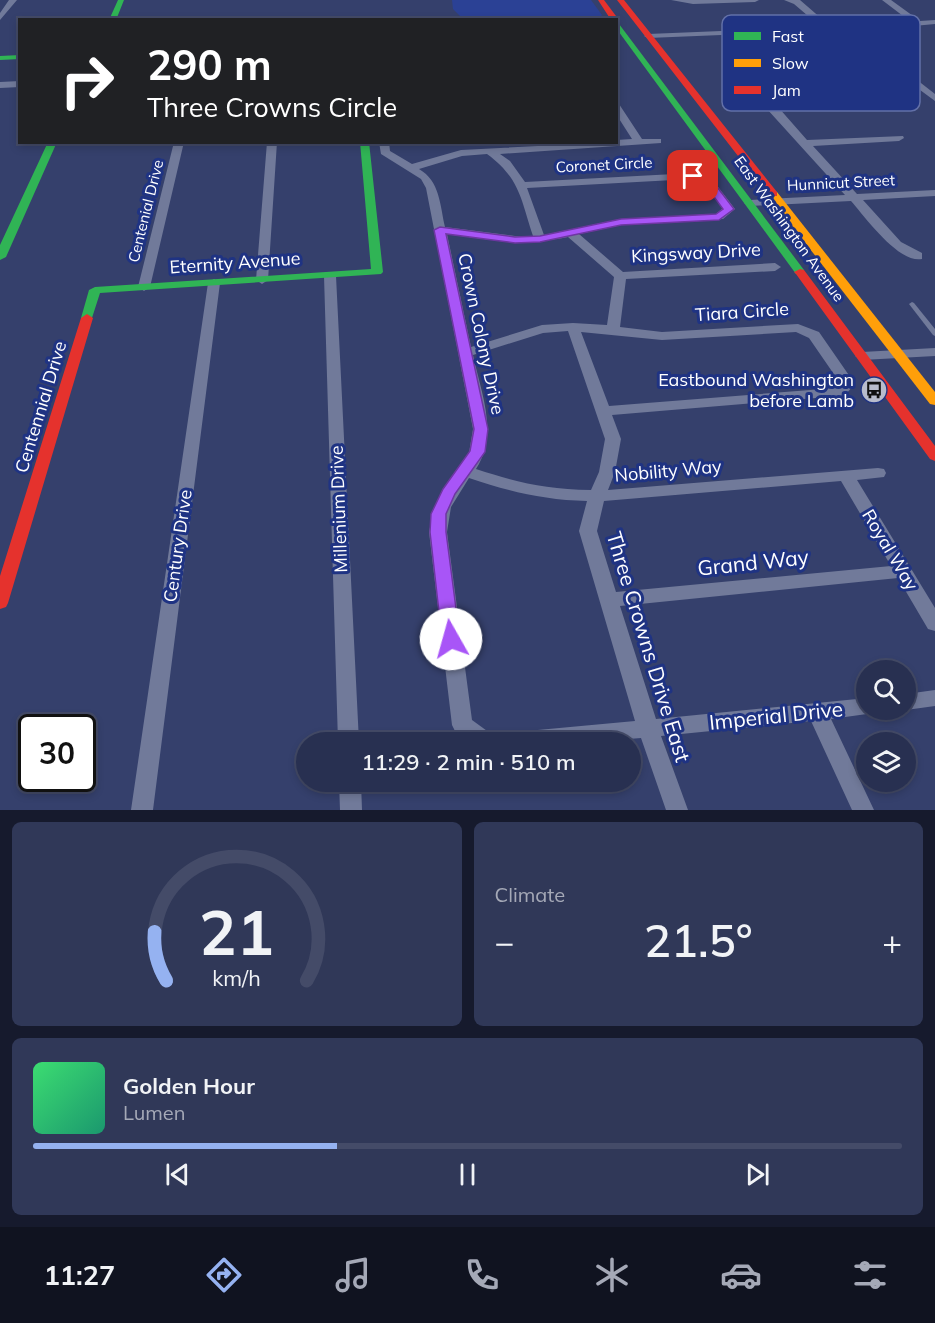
<!DOCTYPE html>
<meta charset="utf-8">
<style>
body{margin:0;font-family:Mulish,sans-serif;background:#303858;color:#f1f3f6;height:100vh;display:flex;flex-direction:column;font-size:22px;white-space:nowrap}
*{box-sizing:border-box;margin:0}
p{font-size:20px;color:#a5a9b7}
.icon{flex:none;width:33px;height:33px;fill:none;stroke:currentColor;stroke-width:2;stroke-linecap:round;stroke-linejoin:round}
.map{position:relative;height:810px;overflow:hidden}
.side{display:flex;flex-direction:column;gap:12px;padding:12px;background:#161a2d;flex:1}
.side>*{flex:none}
.guide{position:absolute;left:18px;top:18px;width:600px;height:126px;border-radius:0px;box-shadow:0 3px 9px #0003,0 0 0 2px #444b68;background:#202124;color:#fff;overflow:hidden}
.tools{position:absolute;left:856px;top:660px;display:grid;gap:12px}
.tools a{display:grid;place-items:center;width:60px;height:60px;border-radius:50%;background:#283051;box-shadow:0 3px 9px #0003,0 0 0 2px #444b68;font-size:30px}
.speed{position:absolute;left:18px;top:714px;display:flex;gap:12px;font-size:30px;font-weight:700;text-align:center}
.speed>*{display:grid;place-content:center;width:78px;height:78px;border-radius:50%;background:#283051;box-shadow:0 3px 9px #0003,0 0 0 2px #444b68;line-height:1}
.speed .limit{border:3px solid #111;border-radius:9px;background:#fff;color:#111}
.pin{position:absolute;display:grid;place-items:center;width:51px;height:51px;color:#fff;margin:-26px;border-radius:12px;box-shadow:0 3px 9px #0006}
.me{position:absolute;width:66px;margin:-33px;rotate:353deg;stroke-linejoin:round;filter:drop-shadow(0 0 4px #0008)}
.turn{display:flex;align-items:center;gap:21px;height:126px;padding:0 30px;font-size:27px}
.turn .icon{width:78px;height:78px;stroke-width:2.5}
.turn b{display:block;font-size:42px;line-height:51px}
.big{font-size:45px;font-weight:600;line-height:1.1}
.side .widget{flex:1;display:flex;flex-direction:column;justify-content:center;gap:9px;min-width:0;padding:0 21px;border-radius:9px;background:#303858}
.side .dial{align-items:center;gap:0}
.dial svg{height:156px;overflow:visible;fill:none;stroke:#444b68;stroke-width:7;stroke-linecap:round;text-anchor:middle}
.dial text{fill:#f1f3f6;stroke:none}
.song{display:flex;align-items:center;gap:18px}
.cover{width:72px;height:72px;border-radius:9px;background:linear-gradient(135deg,hsl(140 70% 55%),hsl(160 70% 35%))}
.played{height:6px;border-radius:3px;background:linear-gradient(90deg,#95b2f1 35%,#444b68 35%)}
.keys{display:flex;justify-content:space-around;direction:ltr}
.heat{display:flex;justify-content:space-between;align-items:center;font-size:33px;direction:ltr}
.side .tiles{flex:1;display:grid;gap:12px;grid-template-columns:1fr 1fr}
.widget:last-child{grid-column:span 2}
.trip{position:absolute;left:296px;top:732px;width:345px;height:60px;border-radius:30px;background:#283051;box-shadow:0 3px 9px #0003,0 0 0 2px #444b68;font-weight:600;line-height:60px;text-align:center}
.dock{display:flex;height:96px;justify-content:space-around;align-items:center;background:#101320;color:#a5a9b7}
.dock .icon{width:42px;height:42px}
.dock .selected{color:#95b2f1}
.dock b{font-size:27px;color:#f1f3f6}
.map>svg:first-child{display:block}
.green{fill:#2b4195}
.lines{fill:none;stroke-linecap:round;stroke-linejoin:round}
.lane{fill:#717a9a;fill-rule:evenodd}
.street{fill:#717a9a;fill-rule:evenodd}
.fast{fill:#30b455;fill-rule:evenodd}
.slow{fill:#ff9f0a;fill-rule:evenodd}
.jam{fill:#e5322d;fill-rule:evenodd}
.route{fill:#a855f7;stroke:#6d37a1;stroke-width:1.5}
.labels{text-anchor:middle;stroke-width:6;stroke-linejoin:round;paint-order:stroke}
.far-street-label{font-size:15px;fill:#fff;stroke:#1f3383}
.street-label{font-size:18px;fill:#fff;stroke:#1f3383}
.poi-label{font-size:18px;fill:#fff;stroke:#1f3383;text-anchor:end}
.near-street-label{font-size:21px;fill:#fff;stroke:#1f3383}
.key{fill:#1f3383;stroke:#6270a8;stroke-width:1.5}
.key-label{font-size:16px;fill:#fff}
</style>
<div class="map">
<svg width="935" height="810" viewBox="0 0 935 810">
<rect width="100%" height="100%" fill="#35406c"/>
<path class="green" d="M452 0H591L602 15 598 20 463 19 453 9Z"/>
<g class="lines">
<path class="lane" d="M912 302 914 303 935 329V336L933 335 909 304Z"/>
<path class="street" d="M9 0H17L0 20V13Z
M671 0H759L755 2 693 4Z
M784 0H800L830 26 911 22 882 0H891L920 21 935 20V24L892 28 648 38 644 36 648 34 821 27 794 4Z
M854 41 868 51 903 69 935 94V101L897 73 864 56 736 61 766 94 851 92 853 94 848 97 771 99 807 140 903 136 904 138 899 141 813 146 857 194 935 190V196L863 200 901 242 922 253V259C899 264 865 217 851 201L750 206 744 203 750 200 845 195 758 99 725 59 729 56 858 51 850 43Z
M20 81V87L0 88V82Z
M616 103 619 104 642 139H661V143L500 154 510 161 525 182 693 173 712 179 735 209 723 219 621 225 579 234 623 272 775 263 781 267 775 271 626 279 620 327 662 332 798 324 819 332 855 384 845 395 840 396 612 415 621 439 615 472 608 490 878 468 884 469 886 473 884 477 857 480 935 608V631L928 629 898 578 620 606 656 719 867 698V710H876L874 713 831 719 874 810H852L811 721 661 736 688 810H666L641 738 592 742H470L455 731 452 725 429 532 434 507 469 453 473 429 426 188 421 179 381 154 379 142H389L390 151 412 164 461 150 616 142V140L632 139 616 114ZM487 154C520 178 521 200 533 236H515L445 227C440 205 440 181 419 169L462 156ZM692 179 704 183 723 208 716 214 621 219 544 235 527 188ZM447 234C492 240 522 246 568 237L614 277 607 325 573 323 542 325 471 347ZM568 331 605 439 599 472 591 490C545 489 519 483 476 469 499 434 481 393 473 355L543 333ZM581 332 662 340 796 332 809 338 840 383 836 388 609 406ZM469 478C511 492 544 500 587 501L579 531 635 721 505 733 497 736 496 740 494 736 472 720 447 532 451 507ZM841 481 891 566 616 592 597 531 604 501Z
M174 142H184L150 287 144 291 138 287Z
M267 142H277L268 280 262 284 256 280Z
M330 272 336 276 359 742H338L324 276Z
M214 279 220 283 153 810H131L208 283Z
M935 348V356L862 360 855 356 862 352Z
M935 690V706L906 710H903H906V694Z
M339 782H361L362 810H340Z"/>
<path class="fast" d="M118 0H124L116 20H109Z
M616 20 804 270V274H796L616 28Z
M20 55V59L0 60V56Z
M48 142H57L6 257 0 260V245Z
M360 142H369L383 272 381 274 100 293 91 321H83L81 318 89 290 95 287 371 269Z"/>
<path class="slow" d="M773 191 777 192 935 392V405L930 404 769 196V192Z"/>
<path class="jam" d="M598 0H604L619 20 617 21 611 20Z
M617 0H624L777 192V196H769Z
M800 269 804 270 935 446V461L930 459 796 274 794 272Z
M87 314 93 318 8 603 6 607 0 609V576L81 318Z"/>
</g>
<path class="route" d="M693 173 711 179 734 209 719 220 621 225 540 242 515 243 446 234 488 429 485 452 455 494 446 514V532L460 639 457 644 451 646 445 644 442 639 430 532 431 514 443 489 470 451 474 429 434 230 440 227 515 237 540 236 621 219 716 214 723 209 704 183 690 178 688 176Z"/>
<defs>
<symbol id="bus-disc" viewBox="-11 -11 22 22"><circle r="9.5" fill="#b8bccc" stroke="#1f3383"/><path d="M-5-6H5V4H4V6H2V4H-2V6H-4V4H-5ZM-3.5-4V0h7V-4ZM-3.5 1.2v1.5H-2V1.2ZM2 1.2v1.5H3.5V1.2Z" fill="#111"/></symbol>
</defs>
<g fill-rule="evenodd">
<use href="#bus-disc" x="859" y="375" width="30" height="30"/>
</g>
<g class="labels">
<g class="far-street-label">
<text transform="translate(604 165) rotate(-3)" y="5">Coronet Circle</text>
<text transform="translate(841 183) rotate(-3)" y="5">Hunnicut Street</text>
<text transform="translate(146 211) rotate(-76)" y="5">Centenial Drive</text>
<text transform="translate(789 229) rotate(54)" y="5">East Washington Avenue</text>
</g>
<g class="street-label">
<text transform="translate(696 253) rotate(-3)" y="6">Kingsway Drive</text>
<text transform="translate(235 263) rotate(-4)" y="6">Eternity Avenue</text>
<text transform="translate(742 312) rotate(-4)" y="6">Tiara Circle</text>
<text transform="translate(481 334) rotate(78)" y="6">Crown Colony Drive</text>
<text transform="translate(41 407) rotate(-73)" y="6">Centennial Drive</text>
<text transform="translate(668 471) rotate(-5)" y="6">Nobility Way</text>
<text transform="translate(339 509) rotate(-92)" y="6">Millenium Drive</text>
<text transform="translate(178 546) rotate(-82)" y="6">Century Drive</text>
<text transform="translate(890 550) rotate(59)" y="6">Royal Way</text>
</g>
<g class="poi-label">
<text x="854" y="386">Eastbound Washington<tspan x="854" dy="21">before Lamb</tspan></text>
</g>
<g class="near-street-label">
<text transform="translate(753 563) rotate(-6)" y="7">Grand Way</text>
<text transform="translate(648 647) rotate(73)" y="7">Three Crowns Drive East</text>
<text transform="translate(776 716) rotate(-6)" y="7">Imperial Drive</text>
</g>
</g>
<rect x="722" y="15" width="198" height="96" rx="9" class="key"/>
<rect x="734" y="32" width="27" height="8" fill="#30b455"/>
<rect x="734" y="59" width="27" height="8" fill="#ff9f0a"/>
<rect x="734" y="86" width="27" height="8" fill="#e5322d"/>
<g class="key-label">
<text x="772" y="42">Fast</text>
<text x="772" y="69">Slow</text>
<text x="772" y="96">Jam</text>
</g>
</svg>
<div class="tools">
<a><svg class="icon" aria-label="search" viewBox="0 0 24 24"><circle cx="10" cy="10" r="6"/><path d="M15 15l6 6"/></svg></a>
<a><svg class="icon" aria-label="layers" viewBox="0 0 24 24"><path d="M12 4l9 5-9 5-9-5zM3 14l9 5 9-5"/></svg></a>
</div>
<div class="speed"><div class="limit">30</div></div>
<div class="pin" style="left:693px;top:176px;background:#d93025"><svg class="icon" aria-label="arrive" viewBox="0 0 24 24"><path d="M6 21V4h12l-3 4 3 4H6"/></svg></div>
<svg class="me" style="left:451px;top:639px" viewBox="-20 -20 40 40"><circle r="19" fill="#fff"/><path d="M0-13L10 11 0 6-10 11z" fill="#a855f7"/></svg>
<div class="trip">11:29 · 2 min · 510 m</div>
<div class="guide">
<div class="turn"><svg class="icon" aria-label="right" viewBox="0 0 24 24"><path d="M7 20v-9h11M14 6l5 5-5 5"/></svg><div><b>290 m</b>Three Crowns Circle</div></div>
</div>
</div>
<section class="side">
<div class="tiles">
<div class="widget dial"><svg viewBox="0 0 100 80">
<path d="M14 69A42 42 0 1 1 86 69"/>
<path d="M14 69A42 42 0 0 1 8 44" stroke="#95b2f1"/>
<text x="50" y="56" font-size="32" font-weight="700">21</text>
<text x="50" y="72" font-size="11">km/h</text>
</svg></div>
<div class="widget"><p>Climate</p>
<div class="heat"><a>−</a><b class="big">21.5°</b><a>+</a></div>
</div>
<div class="widget">
<div class="song"><i class="cover"></i><div><b>Golden Hour</b><p>Lumen</p></div></div>
<div class="played"></div>
<div class="keys"><svg class="icon" aria-label="previous" viewBox="0 0 24 24"><path d="M18 5L8 12l10 7zM5 5v14"/></svg><svg class="icon" aria-label="pause" viewBox="0 0 24 24"><path d="M8 5v14M16 5v14"/></svg><svg class="icon" aria-label="next" viewBox="0 0 24 24"><path d="M6 5l10 7-10 7zM19 5v14"/></svg></div>
</div>
</div>
</section>
<nav class="dock">
<b>11:27</b>
<svg class="icon selected" aria-label="directions" viewBox="0 0 24 24"><path d="M12 3l9 9-9 9-9-9zM9 14v-3h6M13 9l2 2-2 2"/></svg>
<svg class="icon" aria-label="music" viewBox="0 0 24 24"><path d="M9 18V5l10-2v13"/><circle cx="6" cy="18" r="3"/><circle cx="16" cy="16" r="3"/></svg>
<svg class="icon" aria-label="phone" viewBox="0 0 24 24"><path d="M5 4h4l2 5-3 2q2 4 5 5l2-3 5 2v4C11 20 4 13 5 4z"/></svg>
<svg class="icon" aria-label="climate" viewBox="0 0 24 24"><path d="M12 3v18M4 7l16 10M4 17L20 7"/></svg>
<svg class="icon" aria-label="car" viewBox="0 0 24 24"><path d="M5 17H2v-5l4-1 3-4h7l3 4 3 1v5h-3M9 17h6M6 11h13"/><circle cx="7" cy="17" r="2"/><circle cx="17" cy="17" r="2"/></svg>
<svg class="icon" aria-label="filters" viewBox="0 0 24 24"><path d="M4 7h16M4 17h16"/><circle cx="9" cy="7" r="2"/><circle cx="15" cy="17" r="2"/></svg>
</nav>
